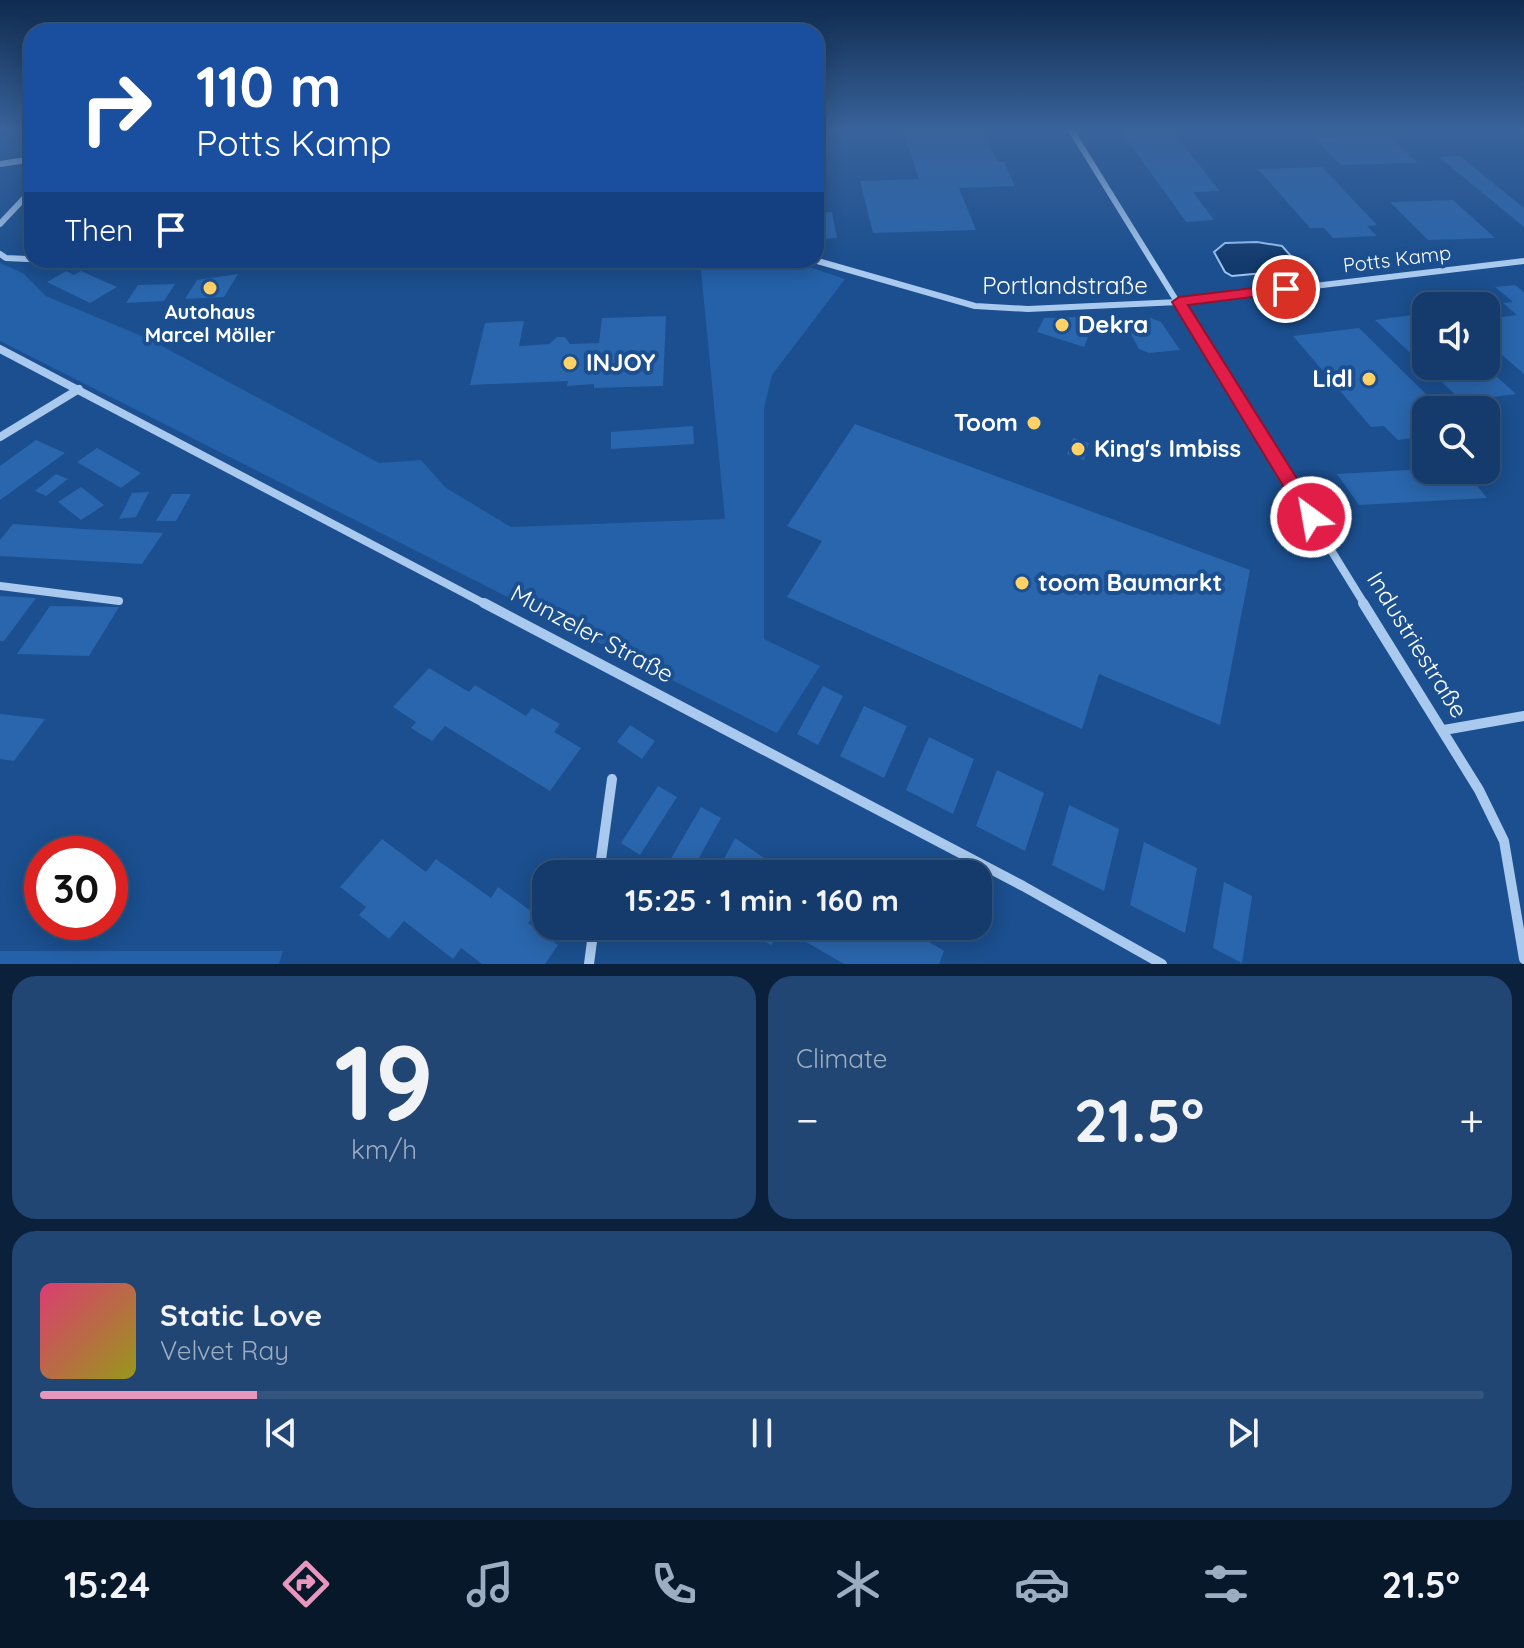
<!DOCTYPE html>
<meta charset="utf-8">
<style>
body{margin:0;font-family:Quicksand,sans-serif;background:#214673;color:#f1f3f6;height:100vh;display:flex;flex-direction:column;font-size:30px;white-space:nowrap}
*{box-sizing:border-box;margin:0}
p{font-size:26px;color:#9dadc1}
.icon{flex:none;width:44px;height:44px;fill:none;stroke:currentColor;stroke-width:2;stroke-linecap:round;stroke-linejoin:round}
.map{position:relative;height:964px;overflow:hidden}
.details{display:flex;flex-direction:column;gap:12px;padding:12px;background:#0b203b;flex:1}
.details>*{flex:none}
.guide{position:absolute;left:24px;top:24px;width:800px;height:244px;border-radius:24px;box-shadow:0 4px 20px #0003,0 0 0 2px #33557e;background:#1a4fa0;color:#fff;overflow:hidden}
.fabs{position:absolute;left:1412px;top:292px;display:grid;gap:16px}
.fabs a{display:grid;place-items:center;width:88px;height:88px;border-radius:16px;background:#143b6b;box-shadow:0 4px 20px #0003,0 0 0 2px #33557e;font-size:40px}
.speed{position:absolute;left:24px;top:836px;display:flex;gap:16px;font-size:40px;font-weight:700;text-align:center}
.speed>*{display:grid;place-content:center;width:104px;height:104px;border-radius:50%;background:#143b6b;box-shadow:0 4px 20px #0003,0 0 0 2px #33557e;line-height:1}
.speed .limit{border:12px solid #d22;background:#fff;color:#111}
.pin{position:absolute;display:grid;place-items:center;width:68px;height:68px;color:#fff;margin:-34px;border:4px solid #fff;border-radius:50%;box-shadow:0 2px 8px #0007}
.me{position:absolute;width:88px;margin:-44px;rotate:328deg;stroke-linejoin:round;filter:drop-shadow(0 0 6px #0008)}
.turn{display:flex;align-items:center;gap:28px;height:168px;padding:0 40px;font-size:36px}
.turn .icon{width:104px;height:104px;stroke-width:2.5}
.turn b{display:block;font-size:56px;line-height:68px}
.then{display:flex;align-items:center;height:76px;padding:0 40px;background:#0003;gap:16px;font-size:30px}
.big{font-size:60px;font-weight:700;line-height:1.1}
.details .widget{flex:1;display:flex;flex-direction:column;justify-content:center;gap:12px;min-width:0;padding:0 28px;border-radius:24px;background:#214673}
.details .dial{align-items:center;gap:0}
.dial b{font-size:104px;line-height:1}
.song{display:flex;align-items:center;gap:24px}
.cover{width:96px;height:96px;border-radius:12px;background:linear-gradient(135deg,hsl(340 70% 55%),hsl(60 70% 35%))}
.played{height:8px;border-radius:4px;background:linear-gradient(90deg,#e797bd 15%,#33557e 15%)}
.keys{display:flex;justify-content:space-around;direction:ltr}
.heat{display:flex;justify-content:space-between;align-items:center;font-size:44px;direction:ltr}
.details .tiles{flex:1;display:grid;gap:12px;grid-template-columns:1fr 1fr}
.widget:last-child{grid-column:span 2}
.trip{position:absolute;left:532px;top:860px;width:460px;height:80px;border-radius:24px;background:#143b6b;box-shadow:0 4px 20px #0003,0 0 0 2px #33557e;font-weight:700;line-height:80px;text-align:center}
.tabs{display:flex;height:128px;justify-content:space-around;align-items:center;background:#08182b;color:#9dadc1}
.tabs .icon{width:56px;height:56px}
.tabs .active{color:#e797bd}
.tabs b{font-size:36px;color:#f1f3f6}
.map>svg:first-child{display:block}
.green{fill:#2461a8}
.water{fill:#123a6d;stroke:#9cc4f0;stroke-width:2}
.building{fill:#2a66ad}
.lines{fill:none;stroke-linecap:round;stroke-linejoin:round}
.minor-far2{stroke:#a9c9ee;stroke-width:6}
.minor-far1{stroke:#a9c9ee;stroke-width:8}
.minor{stroke:#a9c9ee;stroke-width:10}
.route{fill:#e11d48;stroke:#92132f;stroke-width:2}
.poi-dot{fill:#ffd166;stroke:#1b4f8f;stroke-width:3}
.labels{text-anchor:middle;stroke-width:8;stroke-linejoin:round;paint-order:stroke}
.far-street-label{font-size:20px;fill:#fff;stroke:#1b4f8f}
.far-poi-label{font-size:20px;font-weight:bold;fill:#fff;stroke:#1b4f8f}
.street-label{font-size:24px;fill:#fff;stroke:#1b4f8f}
.poi-label{font-size:24px;font-weight:bold;fill:#fff;stroke:#1b4f8f;text-anchor:start}
</style>
<div class="map">
<svg width="1524" height="964" viewBox="0 0 1524 964">
<rect width="100%" height="100%" fill="#1b4f8f"/>
<path class="green" d="M700 260H788L845 279 772 375 764 408V639L820 666 777 733 0 341V263L23 273 46 296 151 340 379 463 421 460 446 488 511 527 725 519Z
M0 951H283L279 964H0Z"/>
<path class="water" d="M1257 242 1282 246 1299 265 1295 270 1232 276 1225 272 1214 252 1225 243Z"/>
<path class="building" d="M903 130H983L998 162H1004L1015 186 959 188 976 230 873 233 860 181 919 179Z
M1120 130H1171L1220 191 1193 192 1214 220 1186 222Z
M1388 136 1418 163 1341 165 1314 138Z
M1460 156 1524 208V227L1439 157Z
M1322 167 1377 225 1367 226 1377 236 1333 238 1324 228H1310L1258 169Z
M1453 200 1495 238 1428 240 1390 202Z
M832 212 837 238 816 239V213Z
M66 271 74 275 81 271 117 287 90 303 47 282Z
M238 274 224 297 185 299 197 280Z
M175 284 164 301 126 303 138 285Z
M1515 285 1524 292V374L1486 341V319L1517 315 1503 303 1513 302 1495 287Z
M1412 315 1426 328V366H1485L1516 394 1462 401 1375 320Z
M666 316 663 386 594 388V384L567 386 568 381 470 385 485 323 524 321 519 346 549 344 557 337H565L570 344 599 343 602 318Z
M1078 317 1088 337 1084 347 1037 332 1044 318Z
M1151 318 1161 322 1180 350 1149 353 1139 349 1123 320Z
M1359 328 1436 404 1427 405 1432 410H1426V436L1398 440 1384 426 1371 427 1293 336Z
M855 424 1250 570 1220 725 1099 674 1082 729 787 597 822 541 787 526Z
M693 426 694 444 611 449V432Z
M1073 438 1089 443 1084 460 1067 454Z
M36 440 65 453 0 500V466Z
M97 448 141 473 121 488 77 462Z
M1426 469 1464 470 1487 498 1359 505 1337 474Z
M56 474 68 479 46 496 35 491Z
M81 487 104 505 81 520 58 502Z
M149 492 136 517 119 519 132 493Z
M172 494H191L176 521H156Z
M13 524 83 529 163 533 142 564 0 556V540Z
M0 596 36 598 4 641H0Z
M50 606 119 607 89 656 17 654Z
M429 668 469 692 475 685 526 716 532 708 560 724 554 732 581 748 550 791 445 726 432 741 411 728 416 722 393 707Z
M823 686 843 696 818 745 797 734Z
M864 706 907 726 884 778 840 756Z
M0 714 45 719 14 761 0 759Z
M630 725 655 741 642 759 617 742Z
M929 737 974 759 953 814 906 790Z
M997 770 1044 793 1025 851 976 826Z
M658 786 677 797 640 855 621 843Z
M1069 805 1119 829 1104 891 1052 865Z
M701 807 721 818 690 874H662Z
M735 838 787 874H716Z
M382 839 426 872 436 859 491 898 498 887 535 914 528 923 558 945 545 964H482L461 948 453 959 404 921 389 939 359 915 366 907 340 887Z
M1144 842 1197 868 1185 933 1130 905Z
M1224 882 1252 896 1242 963 1213 948Z
M739 926H909L908 929 944 951 939 964H844L782 928 771 945Z"/>
<g class="lines">
<path class="minor-far2" d="M1071 130 1197 334
M0 164 32 159
M0 224 32 190
M0 254 6 258 50 260
M814 260 975 306 1028 309 1179 302 1524 261"/>
<path class="minor-far1" d="M1196 332 1365 605
M0 349 487 605
M0 437 79 389
M0 586 119 601"/>
<path class="minor" d="M484 603 1023 886 1162 964
M1363 603 1479 790 1504 841 1524 959
M1444 730 1524 716
M599 874 612 779
M589 964 594 926"/>
</g>
<linearGradient id="sky" x2="0" y2="1"><stop stop-color="#0f2b4f"/><stop offset="0.49" stop-color="#39639b"/><stop offset="1" stop-color="#39639b" stop-opacity="0"/></linearGradient>
<rect width="1524" height="265" fill="url(#sky)"/>
<path class="route" d="M1286 284 1293 289 1291 292 1188 305 1318 512 1321 517 1311 525 1305 522 1172 302 1179 297Z"/>
<g class="poi-dot">
<circle cx="210" cy="288" r="8"/>
<circle cx="1062" cy="325" r="8"/>
<circle cx="570" cy="363" r="8"/>
<circle cx="1369" cy="379" r="8"/>
<circle cx="1034" cy="423" r="8"/>
<circle cx="1078" cy="449" r="8"/>
<circle cx="1022" cy="583" r="8"/>
</g>
<g class="labels">
<g class="far-street-label">
<text transform="translate(1397 259) rotate(-7)" y="7">Potts Kamp</text>
</g>
<g class="far-poi-label">
<text x="210" y="319">Autohaus<tspan x="210" dy="23">Marcel Möller</tspan></text>
</g>
<g class="street-label">
<text x="1065" y="294">Portlandstraße</text>
<text transform="translate(592 634) rotate(28)" y="8">Munzeler Straße</text>
<text transform="translate(1417 645) rotate(58)" y="8">Industriestraße</text>
</g>
<g class="poi-label">
<text x="1078" y="333">Dekra</text>
<text x="586" y="371">INJOY</text>
<text x="1353" y="387" text-anchor="end">Lidl</text>
<text x="1018" y="431" text-anchor="end">Toom</text>
<text x="1094" y="457">King's Imbiss</text>
<text x="1038" y="591">toom Baumarkt</text>
</g>
</g>
</svg>
<div class="fabs">
<a><svg class="icon" aria-label="sound" viewBox="0 0 24 24"><path d="M4 9h4l5-4v14l-5-4H4zM17 9q2 3 0 6"/></svg></a>
<a><svg class="icon" aria-label="search" viewBox="0 0 24 24"><circle cx="10" cy="10" r="6"/><path d="M15 15l6 6"/></svg></a>
</div>
<div class="speed"><div class="limit">30</div></div>
<div class="pin" style="left:1286px;top:289px;background:#d93025"><svg class="icon" aria-label="arrive" viewBox="0 0 24 24"><path d="M6 21V4h12l-3 4 3 4H6"/></svg></div>
<svg class="me" style="left:1311px;top:517px" viewBox="-20 -20 40 40"><circle r="17" fill="#e11d48" stroke="#fff" stroke-width="3"/><path d="M0-11L8 9 0 5-8 9z" fill="#fff"/></svg>
<div class="trip">15:25 · 1 min · 160 m</div>
<div class="guide">
<div class="turn"><svg class="icon" aria-label="right" viewBox="0 0 24 24"><path d="M7 20v-9h11M14 6l5 5-5 5"/></svg><div><b>110 m</b>Potts Kamp</div></div>
<div class="then">Then<svg class="icon" aria-label="arrive" viewBox="0 0 24 24"><path d="M6 21V4h12l-3 4 3 4H6"/></svg></div>
</div>
</div>
<section class="details">
<div class="tiles">
<div class="widget dial"><b>19</b><p>km/h</p></div>
<div class="widget"><p>Climate</p>
<div class="heat"><a>−</a><b class="big">21.5°</b><a>+</a></div>
</div>
<div class="widget">
<div class="song"><i class="cover"></i><div><b>Static Love</b><p>Velvet Ray</p></div></div>
<div class="played"></div>
<div class="keys"><svg class="icon" aria-label="previous" viewBox="0 0 24 24"><path d="M18 5L8 12l10 7zM5 5v14"/></svg><svg class="icon" aria-label="pause" viewBox="0 0 24 24"><path d="M8 5v14M16 5v14"/></svg><svg class="icon" aria-label="next" viewBox="0 0 24 24"><path d="M6 5l10 7-10 7zM19 5v14"/></svg></div>
</div>
</div>
</section>
<nav class="tabs">
<b>15:24</b>
<svg class="icon active" aria-label="directions" viewBox="0 0 24 24"><path d="M12 3l9 9-9 9-9-9zM9 14v-3h6M13 9l2 2-2 2"/></svg>
<svg class="icon" aria-label="music" viewBox="0 0 24 24"><path d="M9 18V5l10-2v13"/><circle cx="6" cy="18" r="3"/><circle cx="16" cy="16" r="3"/></svg>
<svg class="icon" aria-label="phone" viewBox="0 0 24 24"><path d="M5 4h4l2 5-3 2q2 4 5 5l2-3 5 2v4C11 20 4 13 5 4z"/></svg>
<svg class="icon" aria-label="climate" viewBox="0 0 24 24"><path d="M12 3v18M4 7l16 10M4 17L20 7"/></svg>
<svg class="icon" aria-label="car" viewBox="0 0 24 24"><path d="M5 17H2v-5l4-1 3-4h7l3 4 3 1v5h-3M9 17h6M6 11h13"/><circle cx="7" cy="17" r="2"/><circle cx="17" cy="17" r="2"/></svg>
<svg class="icon" aria-label="filters" viewBox="0 0 24 24"><path d="M4 7h16M4 17h16"/><circle cx="9" cy="7" r="2"/><circle cx="15" cy="17" r="2"/></svg>
<b>21.5°</b>
</nav>
